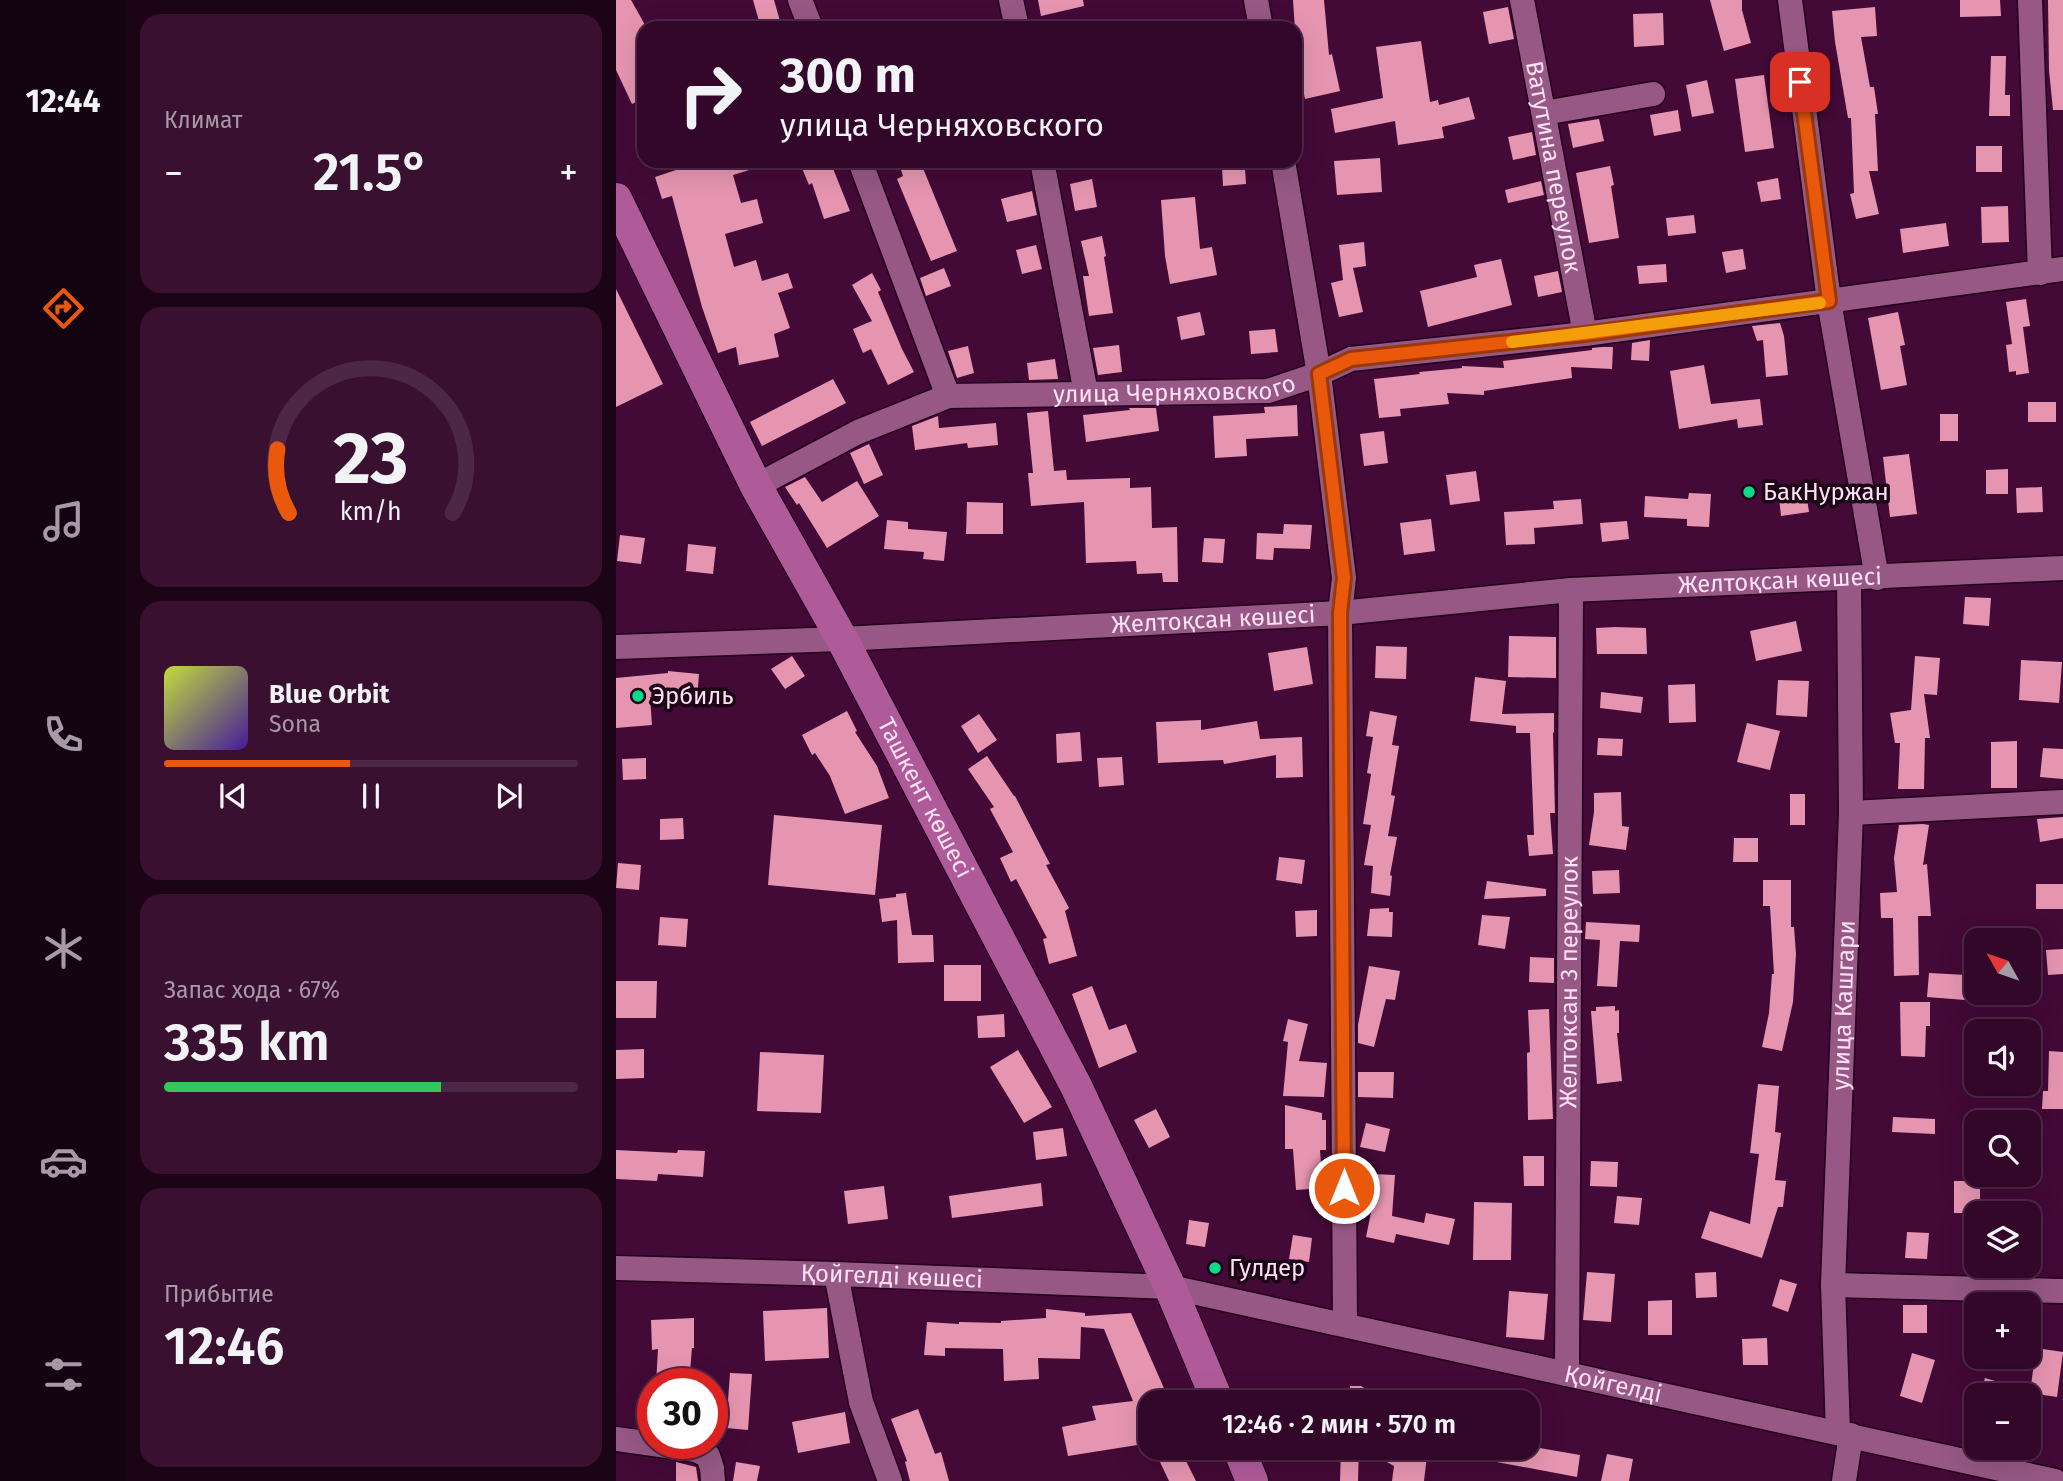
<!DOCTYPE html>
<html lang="ru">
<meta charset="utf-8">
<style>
body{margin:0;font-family:"Fira Sans",sans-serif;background:#3a1031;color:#f1f3f6;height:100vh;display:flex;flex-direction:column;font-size:26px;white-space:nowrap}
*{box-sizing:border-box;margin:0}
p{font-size:23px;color:#a899a8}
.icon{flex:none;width:38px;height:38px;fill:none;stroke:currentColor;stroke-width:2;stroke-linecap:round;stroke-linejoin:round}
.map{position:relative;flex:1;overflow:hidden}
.sheet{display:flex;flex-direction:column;gap:14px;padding:14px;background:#1c0417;width:490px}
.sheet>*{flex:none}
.banner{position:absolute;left:21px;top:21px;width:665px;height:147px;border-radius:21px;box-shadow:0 7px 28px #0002,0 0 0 2px #4d2846;background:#320729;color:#f1f3f6;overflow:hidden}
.needle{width:46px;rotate:310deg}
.controls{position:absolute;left:1348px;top:928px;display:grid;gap:14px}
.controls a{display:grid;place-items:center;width:77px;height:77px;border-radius:14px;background:#320729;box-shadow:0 7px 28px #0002,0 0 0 2px #4d2846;font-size:35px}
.speed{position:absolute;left:21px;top:1368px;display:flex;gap:14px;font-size:35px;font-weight:700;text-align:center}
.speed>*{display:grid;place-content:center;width:91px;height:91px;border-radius:50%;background:#320729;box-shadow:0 7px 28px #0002,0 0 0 2px #4d2846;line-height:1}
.speed .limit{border:10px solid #d22;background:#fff;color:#111}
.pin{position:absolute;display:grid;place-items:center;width:60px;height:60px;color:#fff;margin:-30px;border-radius:14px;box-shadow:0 4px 10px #0006}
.me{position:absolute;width:77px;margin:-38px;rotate:0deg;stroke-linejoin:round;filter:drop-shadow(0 0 5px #0008)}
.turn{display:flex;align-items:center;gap:24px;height:147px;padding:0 28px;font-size:32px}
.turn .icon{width:91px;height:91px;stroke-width:2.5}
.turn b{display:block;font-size:49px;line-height:60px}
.big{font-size:52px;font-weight:600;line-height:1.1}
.sheet .card{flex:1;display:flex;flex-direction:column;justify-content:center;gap:10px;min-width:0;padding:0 24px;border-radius:21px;background:#3a1031}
.sheet .dial{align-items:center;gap:0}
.dial svg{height:182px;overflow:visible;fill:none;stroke:#4d2846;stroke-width:7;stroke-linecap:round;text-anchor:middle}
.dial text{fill:#f1f3f6;stroke:none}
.song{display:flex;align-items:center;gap:21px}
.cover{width:84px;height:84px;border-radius:10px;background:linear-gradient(135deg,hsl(70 70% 55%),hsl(260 70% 35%))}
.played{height:7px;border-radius:4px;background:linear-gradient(90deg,#ea580c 45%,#4d2846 45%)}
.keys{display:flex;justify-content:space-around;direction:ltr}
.heat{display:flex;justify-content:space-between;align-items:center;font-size:38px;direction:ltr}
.charge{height:10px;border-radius:5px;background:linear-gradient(90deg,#34c759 67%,#4d2846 0)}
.trip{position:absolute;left:522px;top:1390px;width:402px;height:70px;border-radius:21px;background:#320729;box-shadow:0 7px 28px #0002,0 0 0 2px #4d2846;font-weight:600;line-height:70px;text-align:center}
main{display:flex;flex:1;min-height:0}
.tab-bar{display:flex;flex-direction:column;width:126px;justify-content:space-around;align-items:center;background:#140310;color:#a899a8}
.tab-bar .icon{width:49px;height:49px}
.tab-bar .on{color:#ea580c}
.tab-bar b{font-size:32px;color:#f1f3f6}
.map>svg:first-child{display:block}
.building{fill:#e695b0}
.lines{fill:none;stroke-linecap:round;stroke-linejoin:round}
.minor-casing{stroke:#23001b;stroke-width:27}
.major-casing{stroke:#23001b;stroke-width:34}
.minor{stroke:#975885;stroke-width:24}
.major{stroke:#b05b99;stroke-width:32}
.route-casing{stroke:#983908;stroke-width:18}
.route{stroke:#ea580c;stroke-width:12}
.slow{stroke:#f59e0b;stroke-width:12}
.poi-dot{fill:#0cd98a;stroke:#1c0517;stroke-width:2.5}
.labels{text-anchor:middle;stroke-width:7;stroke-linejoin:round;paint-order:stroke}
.street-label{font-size:24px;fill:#fee1f5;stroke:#1c0517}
.poi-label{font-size:24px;fill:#fee1f5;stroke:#1c0517;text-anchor:start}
</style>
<main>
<nav class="tab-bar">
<b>12:44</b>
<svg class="icon on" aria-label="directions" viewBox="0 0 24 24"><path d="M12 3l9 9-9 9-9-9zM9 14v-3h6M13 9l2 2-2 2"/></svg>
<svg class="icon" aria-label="music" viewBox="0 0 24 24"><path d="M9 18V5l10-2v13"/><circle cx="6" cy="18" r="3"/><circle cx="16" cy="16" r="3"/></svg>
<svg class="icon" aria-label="phone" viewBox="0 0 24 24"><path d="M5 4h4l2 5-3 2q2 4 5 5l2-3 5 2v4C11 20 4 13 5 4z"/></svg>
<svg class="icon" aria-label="climate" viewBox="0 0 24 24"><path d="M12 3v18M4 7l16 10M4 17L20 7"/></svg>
<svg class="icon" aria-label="car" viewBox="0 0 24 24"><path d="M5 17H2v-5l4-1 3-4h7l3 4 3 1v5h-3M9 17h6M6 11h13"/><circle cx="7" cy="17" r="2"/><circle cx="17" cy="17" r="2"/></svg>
<svg class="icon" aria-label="filters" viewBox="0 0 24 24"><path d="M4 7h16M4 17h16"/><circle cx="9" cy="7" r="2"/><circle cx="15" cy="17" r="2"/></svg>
</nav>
<section class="sheet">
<div class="card"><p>Климат</p>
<div class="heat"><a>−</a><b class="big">21.5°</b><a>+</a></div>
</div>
<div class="card dial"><svg viewBox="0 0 100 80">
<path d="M14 69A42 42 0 1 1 86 69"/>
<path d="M14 69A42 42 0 0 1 9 41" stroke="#ea580c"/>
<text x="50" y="56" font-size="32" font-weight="700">23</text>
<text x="50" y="72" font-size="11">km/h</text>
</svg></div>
<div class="card">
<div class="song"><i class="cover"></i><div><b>Blue Orbit</b><p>Sona</p></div></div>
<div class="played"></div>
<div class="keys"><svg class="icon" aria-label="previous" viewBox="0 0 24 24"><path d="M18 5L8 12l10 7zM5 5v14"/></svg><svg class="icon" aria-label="pause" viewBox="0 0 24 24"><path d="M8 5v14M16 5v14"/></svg><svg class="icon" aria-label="next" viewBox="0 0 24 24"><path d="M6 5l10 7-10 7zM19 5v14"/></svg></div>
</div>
<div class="card"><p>Запас хода · 67%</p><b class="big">335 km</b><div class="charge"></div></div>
<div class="card"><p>Прибытие</p><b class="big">12:46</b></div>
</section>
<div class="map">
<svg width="1447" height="1481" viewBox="0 0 1447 1481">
<rect width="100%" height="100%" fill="#430937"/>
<path class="building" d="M0 0H15L28 23V40L20 44 28 71V98L16 104 0 70Z
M137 0H158L166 28H145Z
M422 0H467L468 6 425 16Z
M677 0H708L713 55 716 54 724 91 689 99 681 61Z
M1094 0H1126V10L1135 43 1108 51Z
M1344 0H1384L1385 16 1344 17Z
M1432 0H1447V110H1437L1433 70Z
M892 7 898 39 873 44 867 12Z
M1259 7 1261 36 1245 37 1254 87H1258L1262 114H1259L1262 171H1253L1263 214 1240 219 1234 194 1238 193 1235 118H1232L1219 42 1216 11Z
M1047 13 1048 45 1018 47 1017 14Z
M805 41 814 102 822 100 823 105 853 97 859 119 826 127 828 138 782 145 779 121 719 133 715 109 767 98 760 47Z
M1375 56H1390L1389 95H1394V116H1373Z
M1148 75 1158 148 1129 152 1119 79Z
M1091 80 1098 113 1076 117 1070 85Z
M1062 110 1065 131 1038 136 1034 115Z
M983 119 988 141 957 148 952 124Z
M916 132 920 155 897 160 892 137Z
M1360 146H1386V172H1360Z
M764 158 766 192 721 195 718 161Z
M87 161H152L153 164 117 175 125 203 141 199 147 223 109 234 118 267 140 260 146 281 172 273 177 288 162 293 174 328 158 334 163 357 123 365 120 347 102 353 86 307 56 196 46 199 39 177Z
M183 161H214L234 211 208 219 196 183 193 185Z
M282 161H304L341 251 315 261 281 179 287 176Z
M619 166V168H629L630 184 607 186 606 167Z
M994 166 998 185 995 186 1003 238 973 243 960 173Z
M1162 178 1165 199 1145 202 1141 182Z
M476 179 481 207 459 211 454 184Z
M925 181 928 195 892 203 889 190Z
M416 191 421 215 391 222 385 199Z
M579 197 584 249 596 247 601 275 554 284 549 256 545 200Z
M1392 206 1393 242 1366 243 1365 207Z
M1078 215 1080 233 1052 236 1050 218Z
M1330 223 1333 246 1287 253 1284 229Z
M486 236 490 256 488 257 497 313 473 316 467 276H473L465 241Z
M748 242 750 266 737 268 747 312 723 317 715 283 727 280 723 245Z
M420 245 426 269 406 274 400 250Z
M1127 249 1130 269 1110 273 1106 252Z
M885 259 896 305 812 327 804 291 861 277 858 265Z
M1050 264 1051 282 1023 284 1021 266Z
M328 268 335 286 310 296 304 278Z
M942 271 946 292 922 297 918 276Z
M256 273 265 290 262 292 286 349 298 372 272 385 255 349 247 353 237 329 256 321 236 285Z
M0 289 47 384 0 407Z
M1410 299 1414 326 1407 327 1413 373 1400 375V371L1393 372 1390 345 1396 344 1390 302Z
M584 312 589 335 565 340 561 317Z
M1282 312 1289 345 1284 346 1291 385 1265 390 1252 318Z
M1164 323 1168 336 1172 375 1150 377 1147 340 1141 341 1136 326Z
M659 329 662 352 635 354 633 331Z
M1034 340 1033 361 1015 360 1016 343Z
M503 345 506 372 482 375 477 348Z
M352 346 358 373 341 378 332 351Z
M986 347H997L996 369 955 367 956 378 868 391V395L831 393 833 404 784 409 785 416 763 418 758 379 804 374 803 372 846 368V366L888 368 887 361 976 350V348Z
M439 359 442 379 413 380 411 363Z
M1088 365 1095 404 1144 399 1147 425 1122 428 1121 419 1063 429 1054 371Z
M217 379 230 403 146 446 134 422Z
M1412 402H1440V422H1412Z
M681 405 682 436 630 439 631 456 599 458 597 416 649 413 648 407Z
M513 408H540L543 431 470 442 467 415 514 410Z
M432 411 438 471 450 470 451 480 514 478V488L535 487 536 528 561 527 562 582H547L546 573 521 574 520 561 470 563 468 502 415 506 412 473H417L411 413Z
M1324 414H1342V441H1324Z
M322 416 323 428 380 423 382 445 352 448 351 443 299 450 296 426Z
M768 431 772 463 748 466 744 434Z
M253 444 267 475 248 484 234 453Z
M1293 454 1301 514 1274 517 1267 457Z
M1392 469V494H1370V470Z
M860 471 864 501 834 505 830 475Z
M189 477 206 502 241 481 263 516 211 548 183 503 181 505 169 487Z
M1189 485 1193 512 1165 516 1162 489Z
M1426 487 1427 512 1401 513 1400 488Z
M1073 493 1095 494 1093 527 1071 526V519L1028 517 1029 496 1072 499Z
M965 499 967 524 918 528 919 544 890 545 888 512 938 509 937 501Z
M351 502 387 503V534H350Z
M815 519 819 551 788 555 784 523Z
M271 520 292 522V529L331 532 328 561 307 559 308 552 268 549Z
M1011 521 1013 539 986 542 984 523Z
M668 524 696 525 694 549 658 548 657 560 640 559 641 533 667 534Z
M4 535 29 538 25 564 1 561Z
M588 538 609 539 607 563 586 562Z
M72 544 100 547 97 574 70 571Z
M1349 597 1375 598 1373 626 1347 624Z
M1180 621 1186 651 1140 661 1134 631Z
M999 627 1030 628 1031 654H981L980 628Z
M893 636 940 637V678L892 677Z
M760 646 791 647 790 679 759 678Z
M691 647 697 684 658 691 652 653Z
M176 656 189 676 169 689 155 669Z
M1299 656 1324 658 1321 695 1308 694 1314 738H1309L1308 789H1282L1284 743H1279L1274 713 1295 710Z
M1405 660 1446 662 1443 703 1403 700Z
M52 671 83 674 81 700 34 697 36 725 0 728V678L52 673Z
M859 677 890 681 886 714 938 713V732L937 733 939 813H934L937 854 913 856 911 835H918L914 733H900V726L854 721Z
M1162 680 1193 681 1191 717 1160 715Z
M1079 684 1080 722 1053 723 1052 685Z
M985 692 1027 697 1025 713 984 708Z
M231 711 241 731 239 732 261 766 273 798 229 814 214 776 199 753 196 755 186 735Z
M754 711 781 716 776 745 783 746 775 795 779 796 772 836 781 837 774 875 776 876 774 896 755 893 757 866 748 865 755 825 747 824 755 774 751 773 757 737 750 736Z
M363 714 381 740 362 753 345 726Z
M585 720V730L641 721 644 739 686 737 687 777 660 778V755L608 764 607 760 542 763 540 722Z
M1131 723 1164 731 1154 770 1121 762Z
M464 732 466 761 441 763 440 734Z
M982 738 1007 739 1006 756 981 755Z
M1401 741V788H1375V742Z
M1427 748 1447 749V779L1424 777Z
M371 756 398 796H399L434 864 430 865 453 908 449 911 461 956 433 964 427 939 431 938 400 879 395 882 384 858 397 852 374 809 378 807 352 769Z
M506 757 508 785 483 787 481 758Z
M30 758V779L7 780 6 759Z
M1005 792 1006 826 1013 827 1010 850 973 845 978 812V793Z
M1174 794H1189V825H1174Z
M158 815 266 825 259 895 152 885Z
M1447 817V838L1424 842 1421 819Z
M67 818 68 839 44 840V819Z
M1307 824 1313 825 1307 865 1311 864 1315 916H1302L1303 975 1278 976 1277 918H1265L1264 893 1281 892 1278 858 1283 825Z
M1118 838H1142V862H1117Z
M663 857 689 860 686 884 660 880Z
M2 863 25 865 23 890 0 888Z
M1003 870 1004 893 977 894 976 871Z
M1147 880H1175V927H1178L1180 954 1177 1002 1166 1051 1146 1047 1153 1013 1156 974H1158L1154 906H1147Z
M871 881 930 889V896L868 899Z
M1420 884H1447V909H1420Z
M290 893 296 935H317L318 962 282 963 281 920 266 922 263 899 280 897V894Z
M773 908V912H777L776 937 751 936 754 909Z
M701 910V936L680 937 679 911Z
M866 915 894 917 889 949 862 945Z
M44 917 72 919 70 947 42 945Z
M970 922 1024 925 1023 942 1004 941 1001 987 981 986 984 940 969 939Z
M1447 949V974L1432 975 1430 950Z
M914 957 938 958V983L913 982Z
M328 965H365V1001H328Z
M753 966 784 971 779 1000 770 999 758 1047 742 1043V1025Z
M1313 973 1351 975 1349 1000 1311 997Z
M0 981H41L40 1018H0Z
M476 986 493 1030 510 1024 521 1052 483 1068 456 994Z
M1284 1002H1314V1026H1310L1309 1057 1285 1056Z
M999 1006V1011L1003 1010V1033H1001L1006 1081 981 1084 975 1011H980V1007Z
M933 1009 937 1119 912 1120 911 1053 914 1052 912 1010Z
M388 1014 389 1037 362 1038 361 1016Z
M672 1019 692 1024 683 1061 711 1063 708 1097 667 1096 672 1042 667 1041Z
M28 1049V1078L0 1079V1050Z
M402 1050 436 1107 408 1123 374 1067Z
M1433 1051 1447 1052V1109H1426L1427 1091H1432Z
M144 1052 208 1055 205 1113 141 1111Z
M742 1072H778L777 1098 742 1097Z
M1142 1084 1163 1086 1159 1132 1165 1133 1159 1180 1170 1181 1167 1207H1162L1146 1258 1085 1238 1094 1211 1134 1224 1143 1154 1134 1153Z
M669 1105 706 1113V1120H710V1150H704L707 1188 680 1190 677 1149H669Z
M540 1109 554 1137 533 1148 518 1120Z
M1277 1117 1319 1119V1134L1276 1132Z
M750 1123 774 1129 769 1152 744 1147Z
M447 1128 451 1156 420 1160 417 1132Z
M0 1150 61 1153 62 1150 89 1151 87 1177 42 1174 41 1181 0 1179Z
M907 1156H928V1186H908Z
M975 1161 1002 1162 1001 1187 974 1186Z
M756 1174 779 1175 776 1216 808 1223 810 1213 839 1219 833 1245 780 1234 778 1243 750 1237 758 1198 754 1197Z
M1338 1181H1364V1213H1338Z
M425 1183 427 1206 336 1218 333 1196Z
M268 1186 272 1219 232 1224 228 1191Z
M1001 1196 1026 1198 1023 1225 998 1223Z
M858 1202 896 1203 895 1260H857Z
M573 1220 593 1223 589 1247 570 1244Z
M1291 1232 1313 1233 1311 1259 1289 1258Z
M677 1235 696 1238 693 1262 673 1259Z
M971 1272 999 1274 995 1322 967 1320Z
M1100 1272 1101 1297 1080 1298 1079 1273Z
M1164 1279 1181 1284 1172 1312 1156 1306Z
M893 1291 932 1294 928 1340 890 1337Z
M1056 1300V1335H1032V1301Z
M1287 1305H1311V1333H1287Z
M211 1308 213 1358 149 1361 147 1311Z
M430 1309 469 1313V1316L515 1313 554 1402H534V1443L452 1456 446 1427 480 1420 476 1406 517 1401 488 1329 465 1327 464 1359 422 1358 423 1379 388 1381 387 1349 329 1348V1356L308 1355 311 1322 343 1324V1322L385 1323V1321L430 1318Z
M78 1318V1348H76L73 1384H40L42 1349 36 1350 35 1320Z
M1151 1338 1152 1365H1127L1126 1339Z
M1420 1348 1447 1352 1441 1397 1414 1393Z
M1296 1353 1319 1360 1306 1403 1284 1396Z
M114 1373 136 1374 132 1430 110 1428Z
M1369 1378 1413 1391 1412 1395H1364Z
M734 1386H745L770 1402H734Z
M302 1409 319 1454 325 1452 333 1481H294L289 1462 291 1461 275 1419Z
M229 1412 234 1443 182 1453 176 1422Z
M912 1446 964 1455 961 1477 870 1460 872 1447Z
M725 1447H743L742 1481H724Z
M744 1447H812L808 1481H776L778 1466Z
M565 1451 580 1481H553L544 1462Z
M991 1454 1017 1459 1013 1481H985Z
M60 1462 80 1467 82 1481H60Z
M120 1462 144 1466 141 1481H117Z"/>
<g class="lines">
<defs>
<g id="minor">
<path d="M184 0 195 28"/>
<path d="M395 0 401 28"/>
<path d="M640 0 645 28"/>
<path id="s1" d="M906 0 969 334"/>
<path d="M1174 0 1213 301 1261 578"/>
<path d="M1414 0 1424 273"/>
<path d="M928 113 1037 94"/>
<path d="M244 161 332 396"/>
<path d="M426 161 470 393"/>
<path d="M667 161 703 374 728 578 724 613 729 1325"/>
<path id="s2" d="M140 486 242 432 332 396 652 391 703 374 735 359 969 334 1447 269"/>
<path id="s3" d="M0 647 226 639 724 613 955 590 1447 568"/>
<path d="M1235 813 1447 802"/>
<path id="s4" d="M0 1268 220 1274 554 1287 1439 1481"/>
<path d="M220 1274 245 1402 274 1481"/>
<path d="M1217 1285 1447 1291"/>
<path id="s5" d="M951 1374 955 590"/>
<path id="s6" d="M1222 1432 1217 1285 1235 813 1233 578"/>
<path d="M0 1439 80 1450 92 1456 96 1468 97 1481"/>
<path d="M1228 1481 1235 1435"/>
</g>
<g id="major">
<path id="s7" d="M0 199 140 486 226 639 460 1086 554 1287 602 1402"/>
<path d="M622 1447 636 1481"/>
</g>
</defs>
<use href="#minor" class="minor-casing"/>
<use href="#major" class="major-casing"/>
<use href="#minor" class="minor"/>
<use href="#major" class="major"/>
</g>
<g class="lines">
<defs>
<path id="route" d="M728 1188 724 613 728 578 703 374 735 359 969 334 1213 301 1184 82"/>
</defs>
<use href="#route" class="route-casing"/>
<use href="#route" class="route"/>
<path class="slow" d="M896 342 1204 303"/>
</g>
<g class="poi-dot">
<circle cx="1133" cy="492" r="7"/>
<circle cx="22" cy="696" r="7"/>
<circle cx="599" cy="1268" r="7"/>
</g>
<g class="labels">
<g class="street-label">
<text dy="8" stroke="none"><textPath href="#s1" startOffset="170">Ватутина переулок</textPath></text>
<text dy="8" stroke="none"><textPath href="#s2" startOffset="439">улица Черняховского</textPath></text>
<text dy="8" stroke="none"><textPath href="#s3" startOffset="1166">Желтоқсан көшесі</textPath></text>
<text dy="8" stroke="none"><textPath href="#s3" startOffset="598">Желтоқсан көшесі</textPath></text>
<text dy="8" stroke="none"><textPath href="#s7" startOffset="674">Ташкент көшесі</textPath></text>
<text dy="8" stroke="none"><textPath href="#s5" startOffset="392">Желтоксан 3 переулок</textPath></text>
<text dy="8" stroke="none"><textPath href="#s6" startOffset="427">улица Кашгари</textPath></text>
<text dy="8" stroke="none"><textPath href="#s4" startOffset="276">Қойгелді көшесі</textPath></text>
<text dy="8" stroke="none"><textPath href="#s4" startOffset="1008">Қойгелді</textPath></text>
</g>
<g class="poi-label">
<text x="1147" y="500">БакНуржан</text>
<text x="36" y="704">Эрбиль</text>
<text x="613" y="1276">Гулдер</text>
</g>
</g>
</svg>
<div class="controls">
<a><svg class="needle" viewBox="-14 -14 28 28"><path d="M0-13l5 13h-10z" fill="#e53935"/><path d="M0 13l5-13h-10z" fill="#a899a8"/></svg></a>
<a><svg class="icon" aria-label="sound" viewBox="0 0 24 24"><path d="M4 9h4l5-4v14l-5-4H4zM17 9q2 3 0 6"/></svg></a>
<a><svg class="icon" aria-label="search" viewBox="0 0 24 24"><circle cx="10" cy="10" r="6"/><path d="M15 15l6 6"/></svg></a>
<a><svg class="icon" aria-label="layers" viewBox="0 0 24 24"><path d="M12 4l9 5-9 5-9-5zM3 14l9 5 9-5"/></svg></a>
<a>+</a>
<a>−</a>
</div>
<div class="speed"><div class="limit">30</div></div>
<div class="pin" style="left:1184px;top:82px;background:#d93025"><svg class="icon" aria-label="arrive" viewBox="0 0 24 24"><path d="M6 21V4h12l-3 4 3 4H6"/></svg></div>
<svg class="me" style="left:728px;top:1188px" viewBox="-20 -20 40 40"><circle r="17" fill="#ea580c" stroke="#fff" stroke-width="3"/><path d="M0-11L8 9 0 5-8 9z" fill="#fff"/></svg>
<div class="trip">12:46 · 2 мин · 570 m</div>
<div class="banner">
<div class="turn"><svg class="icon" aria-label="right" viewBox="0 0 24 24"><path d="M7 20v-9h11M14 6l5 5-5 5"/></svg><div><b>300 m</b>улица Черняховского</div></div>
</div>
</div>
</main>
